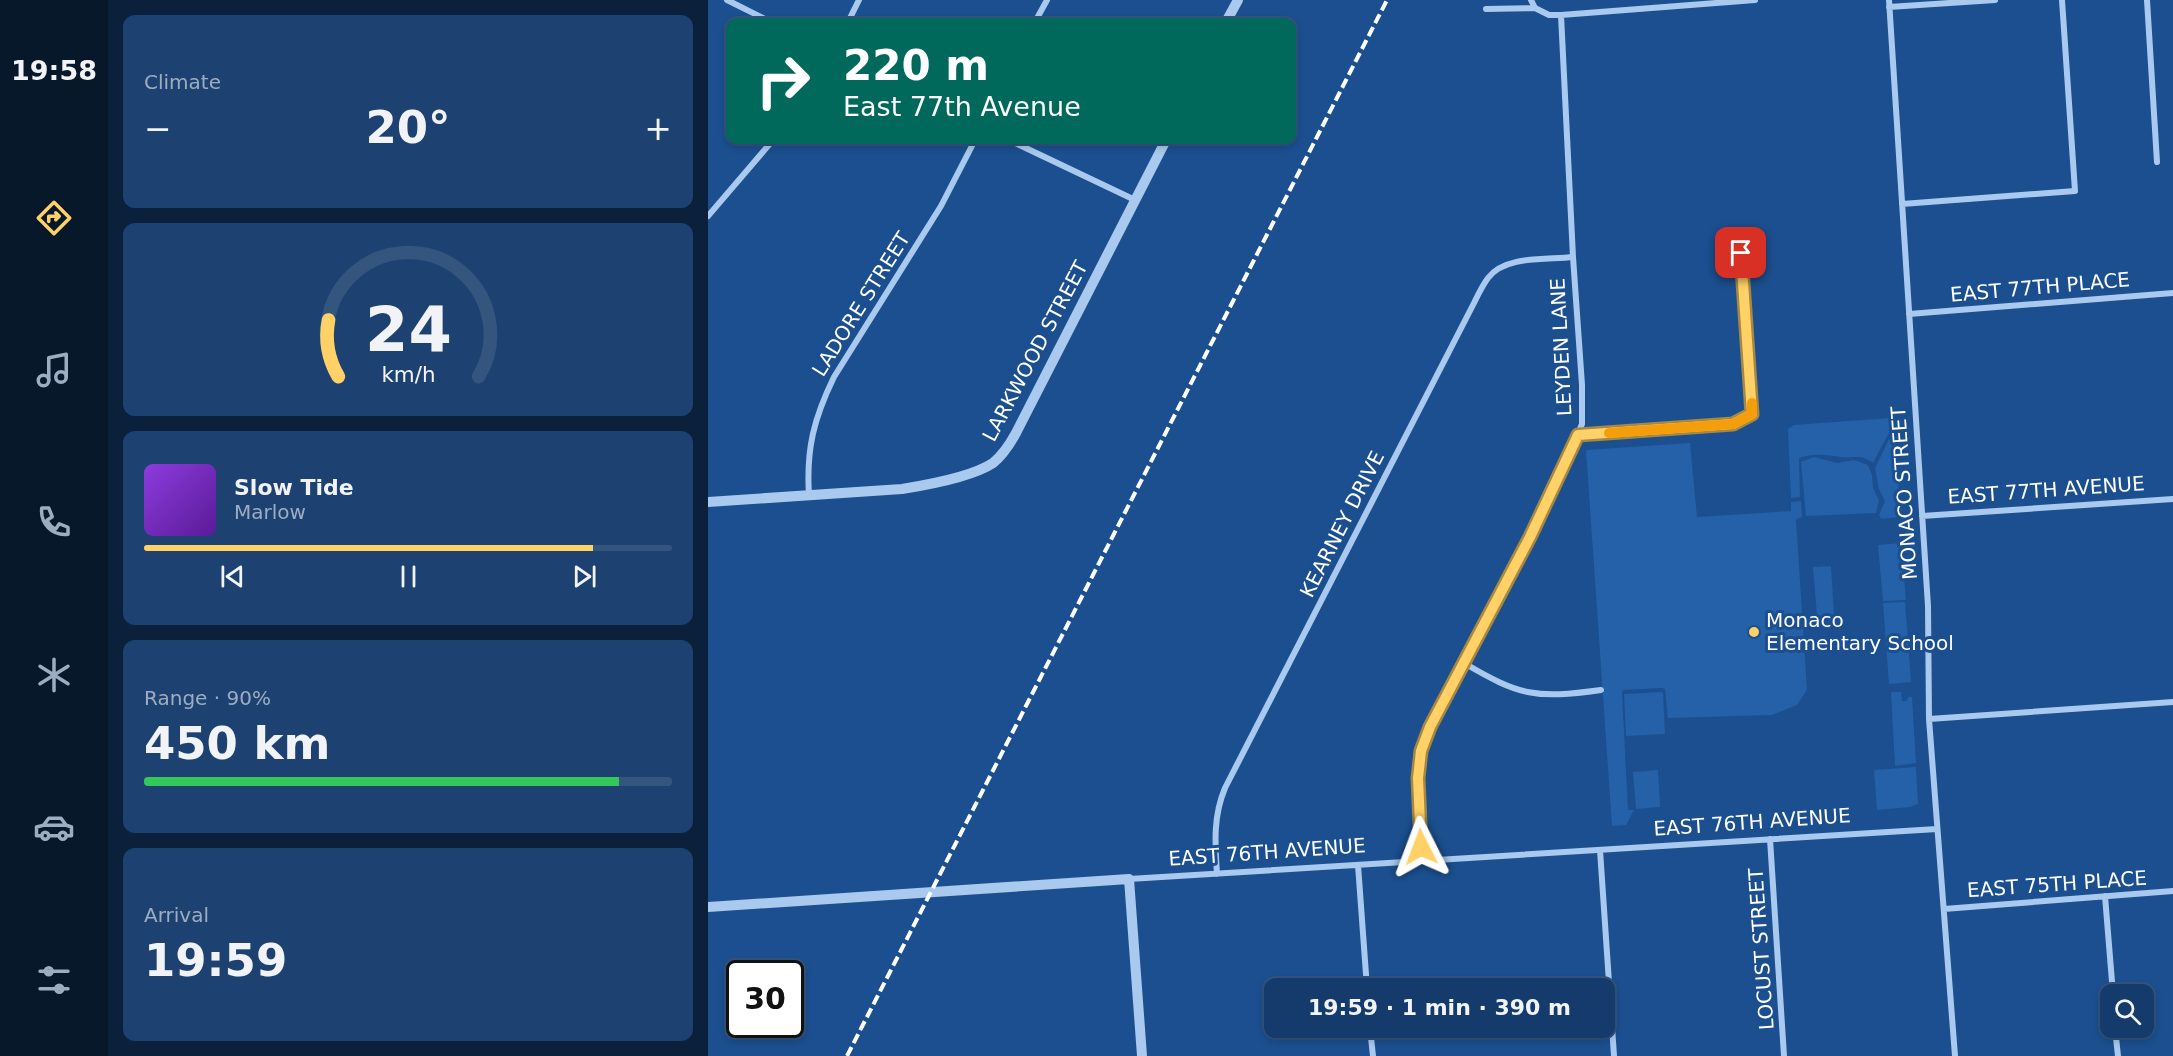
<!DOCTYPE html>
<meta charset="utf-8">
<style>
body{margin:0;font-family:"DejaVu Sans",sans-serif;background:#1d4271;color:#f1f3f6;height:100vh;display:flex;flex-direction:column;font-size:22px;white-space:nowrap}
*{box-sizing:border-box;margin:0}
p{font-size:20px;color:#9dadc1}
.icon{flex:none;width:33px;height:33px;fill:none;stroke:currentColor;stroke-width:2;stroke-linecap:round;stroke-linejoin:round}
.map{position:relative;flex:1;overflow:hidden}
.side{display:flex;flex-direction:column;gap:15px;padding:15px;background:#0b203b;width:600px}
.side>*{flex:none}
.banner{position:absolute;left:18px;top:18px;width:570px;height:126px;border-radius:12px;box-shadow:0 3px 9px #0003,0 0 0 2px #33557e;background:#00695c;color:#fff;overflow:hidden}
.buttons{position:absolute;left:1392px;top:984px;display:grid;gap:12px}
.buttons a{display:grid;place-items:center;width:54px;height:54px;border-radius:12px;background:#143b6b;box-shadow:0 3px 9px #0003,0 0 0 2px #33557e;font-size:30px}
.speed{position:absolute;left:18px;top:960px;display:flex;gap:12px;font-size:30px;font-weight:700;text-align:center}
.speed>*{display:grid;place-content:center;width:78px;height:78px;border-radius:50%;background:#143b6b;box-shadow:0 3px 9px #0003,0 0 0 2px #33557e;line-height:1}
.speed .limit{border:3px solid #111;border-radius:9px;background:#fff;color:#111}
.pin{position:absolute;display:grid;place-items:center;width:51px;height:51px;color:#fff;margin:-26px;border-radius:12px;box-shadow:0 3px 9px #0006}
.me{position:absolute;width:66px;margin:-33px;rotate:357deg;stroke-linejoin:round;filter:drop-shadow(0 0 4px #0008)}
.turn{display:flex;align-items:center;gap:21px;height:126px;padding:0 18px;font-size:27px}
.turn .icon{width:78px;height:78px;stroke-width:2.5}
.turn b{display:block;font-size:42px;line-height:51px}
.big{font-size:45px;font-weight:800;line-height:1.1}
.side .card{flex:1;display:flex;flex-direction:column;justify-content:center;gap:9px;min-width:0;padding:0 21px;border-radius:12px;background:#1d4271}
.side .dial{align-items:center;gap:0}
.dial svg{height:156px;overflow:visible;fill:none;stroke:#33557e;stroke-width:7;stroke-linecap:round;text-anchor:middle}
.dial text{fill:#f1f3f6;stroke:none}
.song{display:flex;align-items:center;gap:18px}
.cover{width:72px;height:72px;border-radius:9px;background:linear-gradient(135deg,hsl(270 70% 55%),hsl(270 70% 35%))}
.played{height:6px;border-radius:3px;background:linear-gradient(90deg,#ffd166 85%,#33557e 85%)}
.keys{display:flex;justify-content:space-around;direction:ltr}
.heat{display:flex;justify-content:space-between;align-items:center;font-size:33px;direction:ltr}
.charge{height:9px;border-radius:4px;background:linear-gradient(90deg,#34c759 90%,#33557e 0)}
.trip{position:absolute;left:556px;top:978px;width:351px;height:60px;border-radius:12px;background:#143b6b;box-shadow:0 3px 9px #0003,0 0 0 2px #33557e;font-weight:800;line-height:60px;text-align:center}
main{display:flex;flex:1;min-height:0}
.tabs{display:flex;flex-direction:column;width:108px;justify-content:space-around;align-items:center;background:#08182b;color:#9dadc1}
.tabs .icon{width:42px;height:42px}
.tabs .on{color:#ffd166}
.tabs b{font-size:27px;color:#f1f3f6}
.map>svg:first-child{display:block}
.green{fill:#2461a8}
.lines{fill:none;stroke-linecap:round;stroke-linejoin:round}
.minor{stroke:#a9c9ee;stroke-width:6}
.tertiary{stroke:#a9c9ee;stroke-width:10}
.rail{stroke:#fff;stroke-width:4;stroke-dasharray:10 4.5;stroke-linecap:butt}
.route-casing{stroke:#a68842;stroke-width:15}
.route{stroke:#ffd166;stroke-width:10}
.slow{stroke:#f59e0b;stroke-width:10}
.poi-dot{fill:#ffd166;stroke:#1b4f8f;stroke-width:2}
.labels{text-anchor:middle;stroke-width:6;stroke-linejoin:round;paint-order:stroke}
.street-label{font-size:20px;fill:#fff;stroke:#1b4f8f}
.poi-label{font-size:20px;fill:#fff;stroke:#1b4f8f;text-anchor:start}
</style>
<main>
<nav class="tabs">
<b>19:58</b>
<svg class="icon on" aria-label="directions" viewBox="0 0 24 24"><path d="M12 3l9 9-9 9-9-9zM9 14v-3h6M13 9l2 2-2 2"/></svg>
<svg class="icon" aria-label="music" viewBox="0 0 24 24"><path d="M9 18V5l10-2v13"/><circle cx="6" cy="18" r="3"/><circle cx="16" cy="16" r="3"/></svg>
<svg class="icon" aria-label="phone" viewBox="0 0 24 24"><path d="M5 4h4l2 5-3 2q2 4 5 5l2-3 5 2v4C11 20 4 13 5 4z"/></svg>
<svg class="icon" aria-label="climate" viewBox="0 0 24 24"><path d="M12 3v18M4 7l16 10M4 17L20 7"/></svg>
<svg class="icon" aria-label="car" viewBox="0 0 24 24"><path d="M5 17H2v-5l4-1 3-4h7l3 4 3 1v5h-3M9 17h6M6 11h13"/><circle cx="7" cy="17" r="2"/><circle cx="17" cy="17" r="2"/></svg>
<svg class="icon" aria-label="filters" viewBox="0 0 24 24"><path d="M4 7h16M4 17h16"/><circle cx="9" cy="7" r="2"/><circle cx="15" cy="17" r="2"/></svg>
</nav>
<section class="side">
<div class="card"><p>Climate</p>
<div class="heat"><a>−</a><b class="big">20°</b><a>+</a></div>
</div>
<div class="card dial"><svg viewBox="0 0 100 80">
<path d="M14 69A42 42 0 1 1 86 69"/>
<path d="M14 69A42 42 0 0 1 9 40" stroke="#ffd166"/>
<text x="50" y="56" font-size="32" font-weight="700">24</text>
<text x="50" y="72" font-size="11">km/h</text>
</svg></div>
<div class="card">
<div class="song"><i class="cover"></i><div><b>Slow Tide</b><p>Marlow</p></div></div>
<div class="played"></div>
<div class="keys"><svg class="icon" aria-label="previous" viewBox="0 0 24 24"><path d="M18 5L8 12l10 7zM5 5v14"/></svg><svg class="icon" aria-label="pause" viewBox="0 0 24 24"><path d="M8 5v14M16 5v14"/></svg><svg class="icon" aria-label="next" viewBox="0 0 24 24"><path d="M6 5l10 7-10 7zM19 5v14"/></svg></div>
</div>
<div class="card"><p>Range · 90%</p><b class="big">450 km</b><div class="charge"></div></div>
<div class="card"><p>Arrival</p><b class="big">19:59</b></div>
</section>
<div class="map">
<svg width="1465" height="1056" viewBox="0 0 1465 1056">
<rect width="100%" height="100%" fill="#1b4f8f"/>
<path class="green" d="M1182 418 1183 429 1165 463C1152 453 1145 459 1133 457 1117 455 1106 453 1091 458L1092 497 1083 498 1080 429 1086 425Z
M1187 427 1192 517 1173 519 1171 515 1177 501 1171 489 1167 468Z
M982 443 989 517 1083 511V502L1093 501 1094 517 1088 519 1099 690 1089 705 1064 715 960 718 957 689 954 688 915 690 914 693 920 810H926L918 825 904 826 878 450Z
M1106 457 1129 463 1146 460 1160 465 1164 475 1165 488 1171 500 1168 513 1098 516 1093 462Z
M1193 543 1198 600 1175 601 1170 545Z
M1123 566 1126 615 1109 616 1105 567Z
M1197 602 1203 682 1181 684 1175 603Z
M953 692 955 693 957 734 918 736 916 694Z
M1183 692H1193L1194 701H1199L1200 697H1204L1208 763 1187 766Z
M1208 767 1210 804 1202 807 1169 810 1166 770Z
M950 770 952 807 928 809 925 772Z"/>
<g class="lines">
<path class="minor" d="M19 0 63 22
M823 0 827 8
M1181 0 1220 606 1221 719 1247 1056
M1439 0 1449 162
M1181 7 1287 0
M778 9 827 8 841 15H853L1047 0
M140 22 151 0
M327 22 339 0
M301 140 427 200
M1194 204 1367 191 1354 0
M0 216 65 140
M1201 314 1465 293
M870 435 1025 424 1044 414 1031 230
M101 495C98 449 106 418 126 377L233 206 267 140
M1214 516 1465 499
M756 663C812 696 828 699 893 690
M1221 719 1465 702
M1062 839 1076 1056
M892 850 906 1056
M714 861 710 778 713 751 722 727 851 478 874 424V385L865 257 853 15
M650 865 659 988
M509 874C507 843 505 817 517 788L766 303C770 295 774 286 780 278 797 255 839 260 865 257
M421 879 1229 829
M1397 896 1405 994
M1236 909 1465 891
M662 1028 665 1056
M1407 1028 1410 1056"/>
<path class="tertiary" d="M518 22 530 0
M0 502 194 489C219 485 264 477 285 463 295 455 302 444 308 433L458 140
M0 907 421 879 434 1056"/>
<path class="rail" d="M139 1056 679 0"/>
</g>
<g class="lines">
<defs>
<path id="route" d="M713 847 710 778 713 751 722 727 822 537 870 435 1025 424 1044 414 1033 253"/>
</defs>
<use href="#route" class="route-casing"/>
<use href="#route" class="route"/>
<path class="slow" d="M901 433 1025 424 1044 414V403"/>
</g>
<circle class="poi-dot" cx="1046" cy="632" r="6"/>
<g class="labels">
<g class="street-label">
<text transform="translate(1332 287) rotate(-5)" y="7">EAST 77TH PLACE</text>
<text transform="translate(153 304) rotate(-58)" y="7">LADORE STREET</text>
<text transform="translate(853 347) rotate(-93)" y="7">LEYDEN LANE</text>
<text transform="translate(327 351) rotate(-62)" y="7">LARKWOOD STREET</text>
<text transform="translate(1338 490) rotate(-4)" y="7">EAST 77TH AVENUE</text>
<text transform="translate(1196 493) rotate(-94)" y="7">MONACO STREET</text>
<text transform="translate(634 524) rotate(-63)" y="7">KEARNEY DRIVE</text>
<text transform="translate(1044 822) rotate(-4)" y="7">EAST 76TH AVENUE</text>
<text transform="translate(559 852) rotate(-4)" y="7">EAST 76TH AVENUE</text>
<text transform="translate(1349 884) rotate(-4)" y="7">EAST 75TH PLACE</text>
<text transform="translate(1053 949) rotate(-94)" y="7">LOCUST STREET</text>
</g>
<g class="poi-label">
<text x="1058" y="627">Monaco<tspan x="1058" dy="23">Elementary School</tspan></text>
</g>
</g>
</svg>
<div class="buttons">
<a><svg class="icon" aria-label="search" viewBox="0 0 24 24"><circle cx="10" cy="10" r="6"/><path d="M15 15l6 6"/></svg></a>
</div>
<div class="speed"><div class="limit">30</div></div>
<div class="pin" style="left:1033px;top:253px;background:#d93025"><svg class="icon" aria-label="arrive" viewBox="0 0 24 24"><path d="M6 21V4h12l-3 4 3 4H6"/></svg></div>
<svg class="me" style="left:713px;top:847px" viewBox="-20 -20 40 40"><path d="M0-17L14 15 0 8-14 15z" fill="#ffd166" stroke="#fff" stroke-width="4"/></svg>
<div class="trip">19:59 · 1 min · 390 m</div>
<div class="banner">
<div class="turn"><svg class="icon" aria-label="right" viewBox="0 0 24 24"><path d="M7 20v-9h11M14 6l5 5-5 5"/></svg><div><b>220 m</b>East 77th Avenue</div></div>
</div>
</div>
</main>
